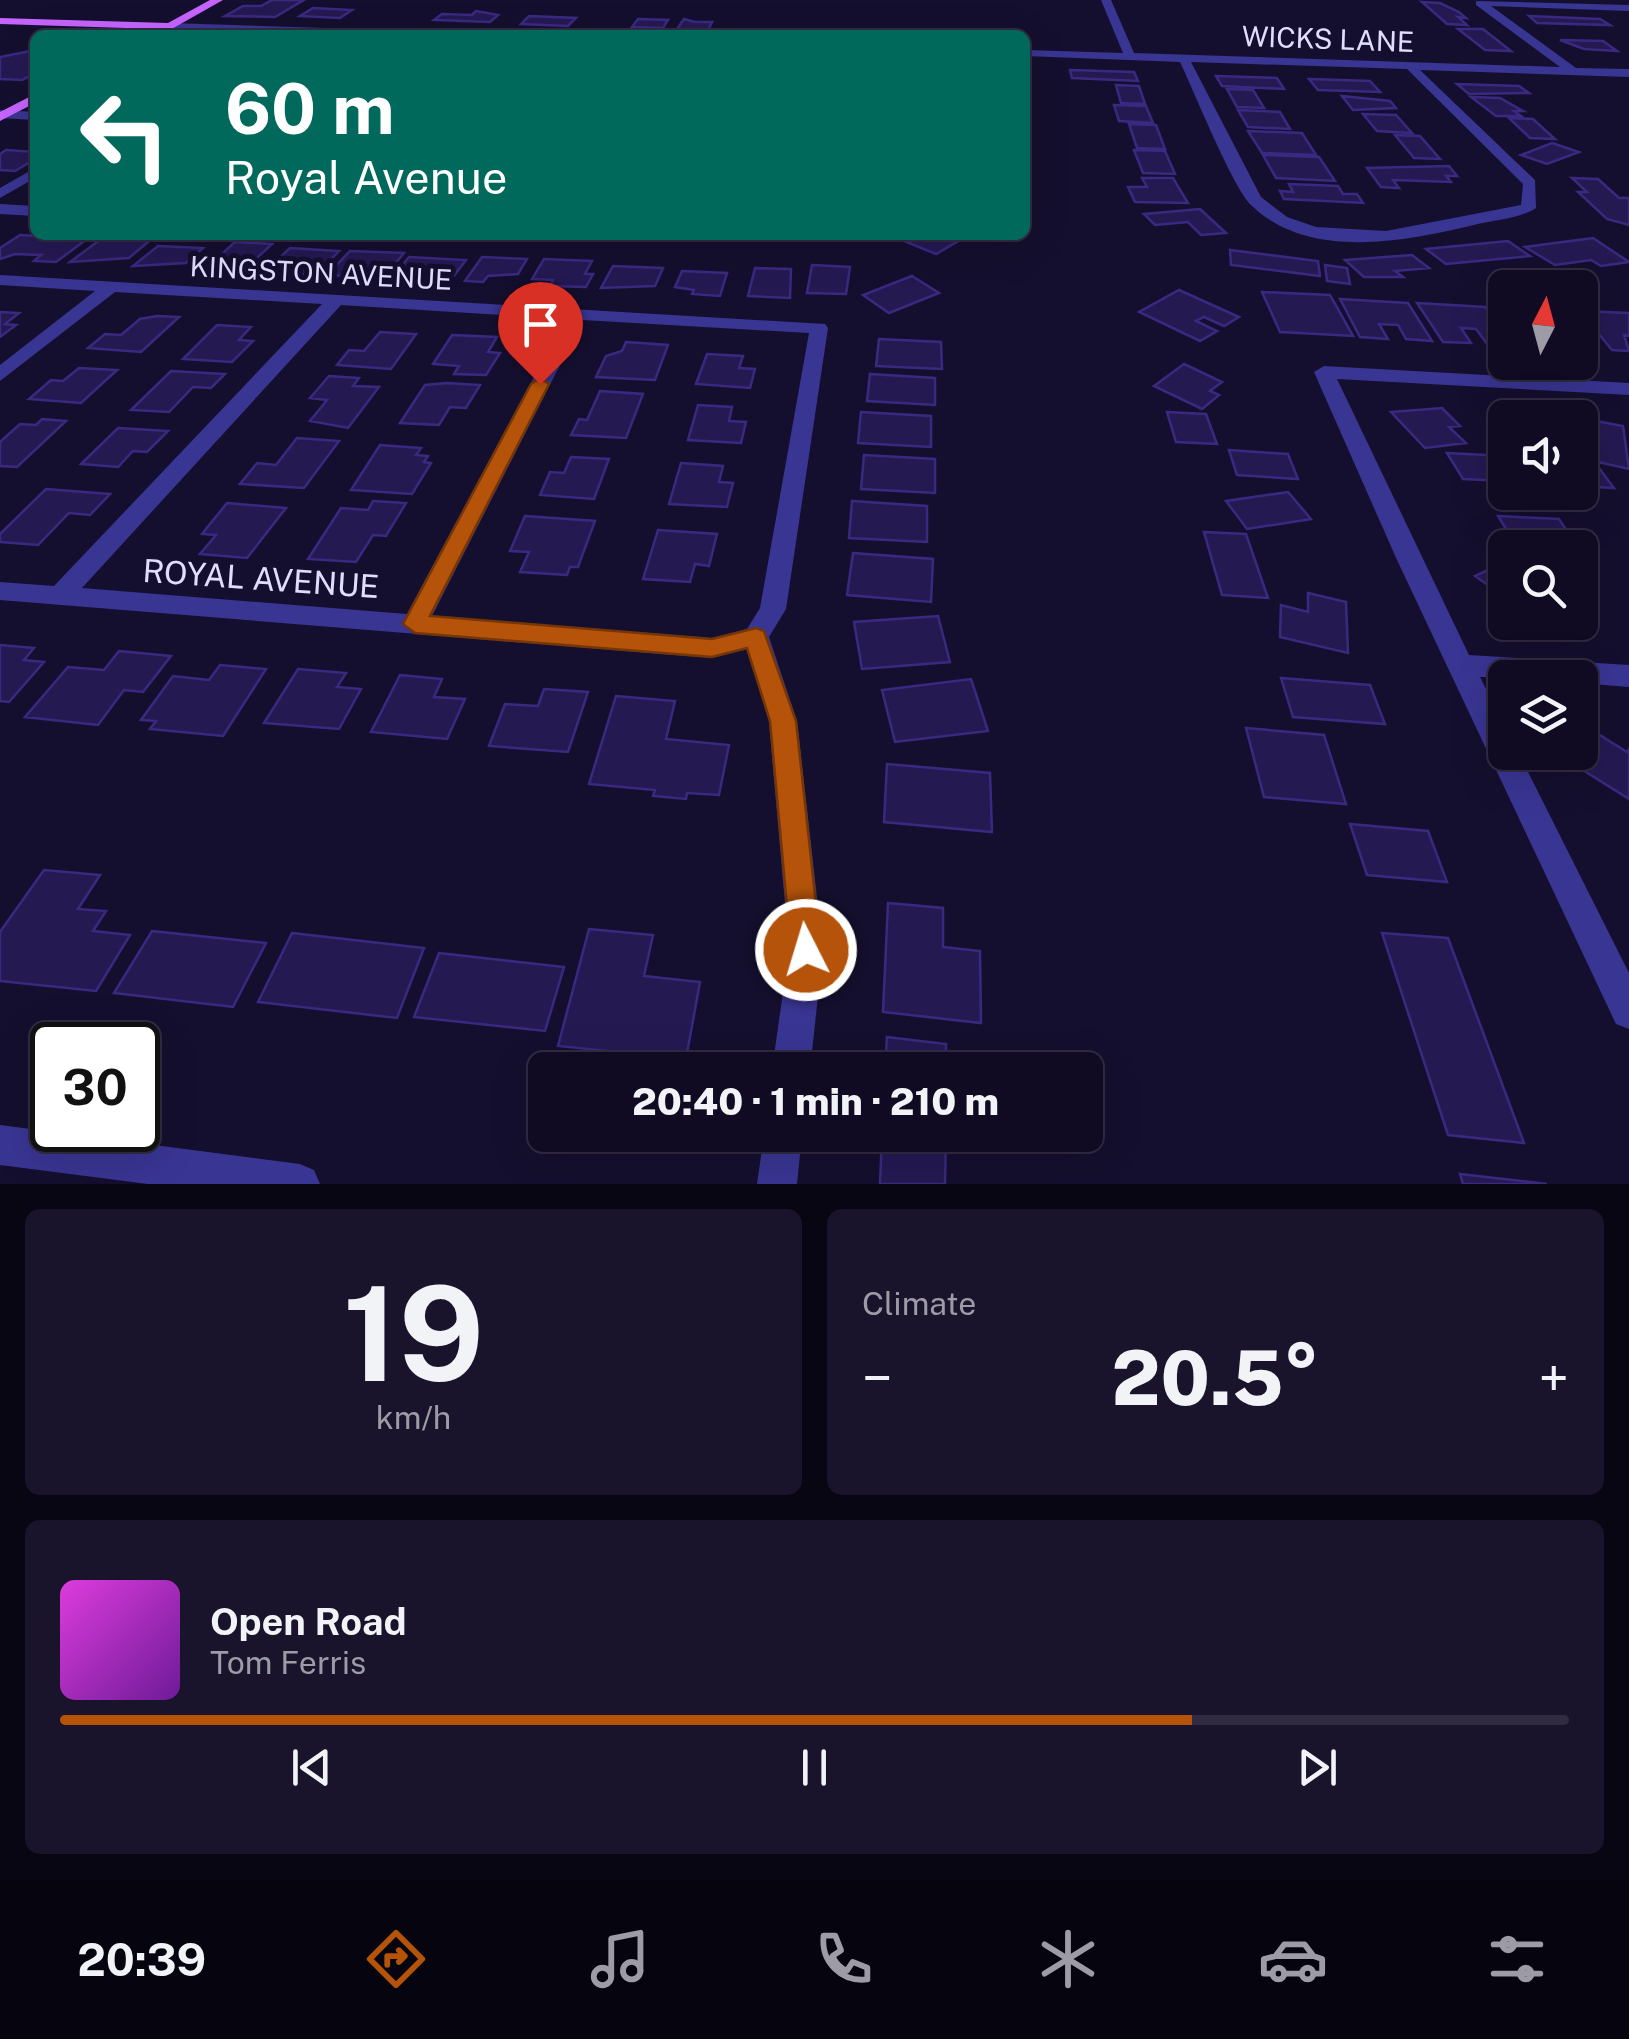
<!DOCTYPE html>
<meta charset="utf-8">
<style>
body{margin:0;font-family:"Public Sans",sans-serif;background:#19142b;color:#f1f3f6;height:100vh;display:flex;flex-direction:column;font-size:38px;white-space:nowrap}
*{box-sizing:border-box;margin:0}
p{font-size:32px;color:#9c9ba6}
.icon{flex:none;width:55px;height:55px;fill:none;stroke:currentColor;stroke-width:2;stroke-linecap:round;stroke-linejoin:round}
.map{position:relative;height:1184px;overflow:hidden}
.sheet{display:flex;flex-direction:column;gap:25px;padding:25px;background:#090613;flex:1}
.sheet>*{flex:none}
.guide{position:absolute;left:30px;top:30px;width:1000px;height:210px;border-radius:15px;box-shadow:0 10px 40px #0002,0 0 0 2px #302b41;background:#00695c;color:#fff;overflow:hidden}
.needle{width:65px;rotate:6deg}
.buttons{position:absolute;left:1488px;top:270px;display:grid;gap:20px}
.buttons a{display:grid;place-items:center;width:110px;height:110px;border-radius:15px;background:#100b23;box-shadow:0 10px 40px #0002,0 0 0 2px #302b41;font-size:50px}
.speed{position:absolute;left:30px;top:1022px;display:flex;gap:20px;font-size:50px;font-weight:700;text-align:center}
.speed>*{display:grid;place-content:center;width:130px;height:130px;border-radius:50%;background:#100b23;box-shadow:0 10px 40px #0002,0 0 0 2px #302b41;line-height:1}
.speed .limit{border:5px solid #111;border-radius:15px;background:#fff;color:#111}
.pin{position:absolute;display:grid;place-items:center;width:85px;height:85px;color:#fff;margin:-102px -42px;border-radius:50% 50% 50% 0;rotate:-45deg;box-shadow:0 0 10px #0007}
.pin .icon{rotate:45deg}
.me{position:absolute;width:110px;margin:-55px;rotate:355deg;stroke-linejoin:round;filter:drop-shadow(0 0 8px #0008)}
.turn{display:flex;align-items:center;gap:35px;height:210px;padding:0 30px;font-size:45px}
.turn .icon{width:130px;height:130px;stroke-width:2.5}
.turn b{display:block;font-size:70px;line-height:85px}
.big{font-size:75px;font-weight:800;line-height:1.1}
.sheet .card{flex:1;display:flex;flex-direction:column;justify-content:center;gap:15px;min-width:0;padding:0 35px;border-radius:15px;background:#19142b}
.sheet .dial{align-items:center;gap:0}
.dial b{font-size:130px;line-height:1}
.song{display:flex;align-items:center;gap:30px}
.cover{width:120px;height:120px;border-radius:15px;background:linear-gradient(135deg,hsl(300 70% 55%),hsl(280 70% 35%))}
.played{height:10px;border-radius:5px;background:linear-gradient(90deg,#b45309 75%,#302b41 75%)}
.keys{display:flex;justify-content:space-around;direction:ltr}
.heat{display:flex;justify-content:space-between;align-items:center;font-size:55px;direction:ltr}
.sheet .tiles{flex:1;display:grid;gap:25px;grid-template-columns:1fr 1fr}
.card:last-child{grid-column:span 2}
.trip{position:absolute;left:528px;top:1052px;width:575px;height:100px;border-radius:15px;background:#100b23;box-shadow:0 10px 40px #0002,0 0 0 2px #302b41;font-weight:800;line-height:100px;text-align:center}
.tab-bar{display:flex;height:160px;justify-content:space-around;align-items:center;background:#06040e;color:#9c9ba6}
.tab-bar .icon{width:70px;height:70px}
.tab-bar .on{color:#b45309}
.tab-bar b{font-size:45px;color:#f1f3f6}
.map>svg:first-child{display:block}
.building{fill:#251952;stroke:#3a2981;stroke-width:2.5}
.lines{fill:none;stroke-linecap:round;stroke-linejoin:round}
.minor{fill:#393593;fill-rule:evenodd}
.major{fill:#c664ff;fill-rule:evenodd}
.route{fill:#b45309;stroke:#753606;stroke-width:2.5}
.labels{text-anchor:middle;stroke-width:10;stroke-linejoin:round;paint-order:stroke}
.far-street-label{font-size:28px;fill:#e1ddff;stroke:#150f2f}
.street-label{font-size:32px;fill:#e1ddff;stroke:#150f2f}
</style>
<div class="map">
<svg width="1629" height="1184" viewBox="0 0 1629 1184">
<rect width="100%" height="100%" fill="#150f2f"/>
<path class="building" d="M272 0H304L275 17 225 16 243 6H261Z
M1422 2 1440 3 1459 12 1466 18 1458 17 1467 25 1447 24Z
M313 8 352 10 340 18 300 16Z
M476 11 498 15 490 22 434 20 442 14 472 15Z
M529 16 576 18 568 26 521 24Z
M1529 16 1600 19 1610 25 1537 23Z
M638 19 668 20 663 28 632 27Z
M684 19 695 22H712L708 30 677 29Z
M1458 29H1483L1511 51 1485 50Z
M1560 40 1603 41 1617 51 1584 49Z
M35 50V73L22 80 0 79V57Z
M1070 70 1134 72 1138 81 1072 78Z
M1216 76 1277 78 1284 89 1222 86Z
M1309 79 1370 81 1380 92 1318 90Z
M1457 84 1519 86 1529 93 1469 94Z
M1116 85 1139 86 1145 104 1121 103Z
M1227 89 1253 90 1264 108 1237 107Z
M1342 96 1390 101 1396 108 1353 110Z
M1471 97 1500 98 1523 111H1514L1521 116H1496Z
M1114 105 1146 106 1153 123 1119 121Z
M1238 110 1280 112 1290 129 1248 127Z
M1363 114 1396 115 1412 133 1377 131Z
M1509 118 1533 119 1555 139 1530 138Z
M1129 124 1156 125 1165 149 1137 148Z
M1248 131 1302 133 1316 155 1262 153Z
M1395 135 1420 136 1440 159 1414 158Z
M1552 143 1579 152 1547 164 1521 155Z
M6 150 35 152V159L15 171 0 170V154Z
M1134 150 1165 151 1175 174 1143 173Z
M1263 155 1319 157 1335 181 1276 178Z
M1449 166 1457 176H1446L1451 182 1393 180 1399 188 1381 187 1367 168Z
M1142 178H1173L1188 203 1135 202 1128 187H1147Z
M1572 178 1598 179 1619 198H1629V225L1607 219 1578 192H1587Z
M1289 184 1338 186 1343 194H1357L1363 203 1284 199 1280 191 1293 192Z
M1200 209 1226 233 1201 235 1188 222 1155 225 1144 214Z
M20 235 87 239 56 262 34 261 41 255 15 254 0 259V248Z
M898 235H946L960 240 936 254 894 237Z
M1593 238 1629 262 1601 266 1591 260 1555 265 1525 247Z
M101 239 149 241 129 258 70 262Z
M1508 241 1530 256 1446 264 1426 249Z
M235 242 272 244 243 271 218 270 226 263 213 262Z
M158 246 203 248 186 263 133 266Z
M290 248 339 251 316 275 292 274 299 268 271 266Z
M1230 250 1318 261 1320 276 1231 265Z
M350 251 404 253 389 271 368 270 362 277 327 275Z
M1412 255 1429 268 1395 271 1403 277H1364L1345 260Z
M409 257 466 260 449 282 413 281 417 275 395 274Z
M482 257 527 259 518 274 488 276 483 282 465 281Z
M544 259 592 261 585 274H593L586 287 550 286 553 280 532 279Z
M812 265 850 267 846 294 807 293Z
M1325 265 1347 268 1350 284 1327 281Z
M613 266 663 268 655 286 601 288Z
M755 268 791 269 790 298 748 296Z
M682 271 727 273 720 296 692 294 694 290 675 287Z
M912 276 939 293 889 313 863 295Z
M1179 290 1239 317 1224 326 1204 317 1196 321 1217 331 1200 341 1139 312Z
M1262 292 1330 295 1353 336 1280 332Z
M1340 299 1408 303 1432 341 1406 339 1398 325 1379 324 1388 339 1360 337Z
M1417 303 1485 307 1505 334V345L1487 344 1476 329 1461 328 1471 343 1443 342Z
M1580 311 1629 313V336L1624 335 1629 351 1612 350Z
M0 312 19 313 5 324 16 325 0 337Z
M157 316 179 317 141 352 88 348 105 334 121 335 140 319Z
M217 325 251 327 239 340 253 341 232 362 183 359Z
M380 332 416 334 391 369 337 365 349 350 364 351Z
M452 335 497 337 488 352 500 353 486 375 454 374 459 366 433 364Z
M879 339 941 342 942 369 876 366Z
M626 342 668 345 655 380 596 377 606 356 622 351Z
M707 354 743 356 739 368 755 369 750 388 696 384Z
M1184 364 1222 382 1210 391 1219 395 1202 409 1154 386Z
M79 368 117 370 81 403 29 399 51 380 63 381Z
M171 371 225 374 211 388 193 387 169 412 131 410Z
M870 374 935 378V405L867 401Z
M329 376 359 378 353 386 379 387 348 428 310 421 327 400 310 398Z
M447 383 480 385 466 408 450 407 439 425 400 423 425 385Z
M600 391 643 394 626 438 571 435 579 419 587 420Z
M698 405 732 407 729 421 746 422 741 443 688 440Z
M1442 408 1460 426 1449 427 1466 443 1425 448 1391 412Z
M861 412 931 416V447L858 443Z
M1167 412 1206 414 1217 444 1176 442Z
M1580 418 1623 426 1629 469 1589 460Z
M42 419 66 421 17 467 0 466V442L20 424 36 425Z
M118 428 168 431 147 452 133 451 118 467 81 464Z
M297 438 339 441 304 488 240 484 257 463 276 465Z
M380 445 421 448 416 455 428 456 424 462 431 463 412 494 351 490Z
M1229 450 1288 454 1298 479 1237 475Z
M1447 453 1505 456V481L1463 479Z
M864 455 935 459V493L861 489Z
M571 457 609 459 594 499 540 495 550 472 564 473Z
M681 463 723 466 719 482 733 483 727 507 669 504Z
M1580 463 1596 464 1614 488 1580 486Z
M46 489 110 494 90 515 69 513 38 545 0 542V534Z
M1288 492 1311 519 1247 529 1226 501Z
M373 501 406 503 386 536 373 535 356 562 308 559 341 508 368 510Z
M852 501 927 506V542L849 538Z
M227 503 286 508 247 558 200 554 216 535 202 534Z
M525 516 595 521 578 567H570L567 575 520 572 529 552 510 551Z
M1498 516 1559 519 1578 548 1514 542Z
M658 530 717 534 709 566 695 564 690 582 643 579Z
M1204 532 1246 534 1268 598 1222 595Z
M853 553 933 559 931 602 847 595Z
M1505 562V597L1475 576Z
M1308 593 1346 602 1348 653 1280 637 1281 605 1308 612Z
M938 616 950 662 862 669 854 622Z
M0 645 34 648 24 660 44 662 9 702 0 701Z
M119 651 171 656 143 692 124 690 98 725 25 717 68 667 104 670Z
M220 665 266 669 223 736 150 729 156 721 141 720 173 676 209 680Z
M298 669 346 673 337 687 361 689 339 729 264 723Z
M400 675 442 679 434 697 465 699 447 739 371 732Z
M1281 678 1370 685 1385 724 1293 717Z
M971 679 988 731 895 742 882 690Z
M544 689 588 692 568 752 489 746 505 704 538 706Z
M616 696 675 701 666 739 729 745 719 795 687 793 686 799 653 796 655 790 589 784Z
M1587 727 1627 752 1629 749V799L1562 757 1580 752V736Z
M1246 728 1324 735 1346 804 1264 797Z
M887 764 990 773 992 832 884 822Z
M1350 824 1428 831 1447 882 1367 875Z
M44 870 100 875 78 909 106 911 93 931 130 935 96 991 0 981V932Z
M888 903 943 908V947L980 951 981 1023 883 1012Z
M589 929 653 935 644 976 700 982 686 1059 558 1046Z
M152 931 266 943 233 1007 114 993Z
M292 933 424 948 397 1018 258 1002Z
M1382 933 1448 938 1524 1143 1448 1135Z
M439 953 564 967 545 1031 414 1017Z
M887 1037 946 1044V1070H885Z
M882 1135H946L945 1184H880Z
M1460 1174 1547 1184H1463Z"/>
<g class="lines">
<path class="minor" d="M1101 0H1111L1134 53 1560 67 1476 5V1L1629 5V11L1491 6 1576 68 1629 69V77L1420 70 1535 180 1536 208C1521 218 1496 220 1478 224 1408 241 1309 262 1251 205 1232 186 1194 91 1180 62L1025 56V50L1123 53ZM1191 62 1407 69 1523 184 1521 205 1386 231 1316 227 1287 217 1261 197Z
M170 23 452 32 457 35 166 28Z
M0 110 35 112V120L0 118Z
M35 168V178L0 198V188Z
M0 204 35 206V216L0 214Z
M0 275 825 324 828 328 786 609 769 637 797 721 823 950 810 1070H772L789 950 769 721 747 649 712 658 0 600V582L54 586 322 304 115 292 0 381V365L95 291 0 285ZM341 305 565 319 407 614 82 588ZM583 320 809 333 760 608 747 629 712 638 432 616Z
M1324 366 1629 383V395L1337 379 1469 655 1629 665V687L1580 683V678L1480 677 1505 727V752H1518L1629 973V1029L1616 1024 1397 560 1314 372Z
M0 1125 300 1164 314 1170 320 1184H148L0 1165Z
M764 1135H802L797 1184H757Z"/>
<path class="major" d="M210 0H223L161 35H153L157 29 0 24V18L168 23Z
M35 94V103L0 121V112Z"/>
</g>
<path class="route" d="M540 378 549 384 430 616 712 639 756 628 764 631 796 721 821 950 817 961 806 965 795 961 791 950 770 721 747 648 712 657 415 633 403 624 531 384Z"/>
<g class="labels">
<g class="far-street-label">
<text transform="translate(1328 39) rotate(2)" y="10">WICKS LANE</text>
<text transform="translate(321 273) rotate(3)" y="10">KINGSTON AVENUE</text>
</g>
<g class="street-label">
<text transform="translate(261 579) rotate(4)" y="11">ROYAL AVENUE</text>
</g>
</g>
</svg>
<div class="buttons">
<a><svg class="needle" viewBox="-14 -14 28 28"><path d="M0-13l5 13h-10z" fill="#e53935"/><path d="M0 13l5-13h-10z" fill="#9c9ba6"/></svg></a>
<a><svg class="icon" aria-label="sound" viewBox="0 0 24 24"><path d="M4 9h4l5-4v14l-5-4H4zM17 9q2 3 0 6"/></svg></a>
<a><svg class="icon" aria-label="search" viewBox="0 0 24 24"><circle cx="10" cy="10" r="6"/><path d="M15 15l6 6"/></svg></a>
<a><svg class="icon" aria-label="layers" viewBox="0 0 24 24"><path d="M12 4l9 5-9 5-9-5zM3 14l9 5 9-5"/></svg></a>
</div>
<div class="speed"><div class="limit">30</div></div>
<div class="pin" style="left:540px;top:384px;background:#d93025"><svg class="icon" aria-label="arrive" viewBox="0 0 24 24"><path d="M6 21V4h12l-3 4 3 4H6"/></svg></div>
<svg class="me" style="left:806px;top:950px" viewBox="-20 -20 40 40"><circle r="17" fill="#b45309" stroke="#fff" stroke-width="3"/><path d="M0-11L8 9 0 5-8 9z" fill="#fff"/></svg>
<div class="trip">20:40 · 1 min · 210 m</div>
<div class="guide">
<div class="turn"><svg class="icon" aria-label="left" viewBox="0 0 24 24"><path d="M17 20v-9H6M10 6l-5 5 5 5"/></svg><div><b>60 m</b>Royal Avenue</div></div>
</div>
</div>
<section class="sheet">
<div class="tiles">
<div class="card dial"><b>19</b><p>km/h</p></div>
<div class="card"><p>Climate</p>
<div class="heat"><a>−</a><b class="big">20.5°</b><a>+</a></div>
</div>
<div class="card">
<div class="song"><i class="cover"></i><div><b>Open Road</b><p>Tom Ferris</p></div></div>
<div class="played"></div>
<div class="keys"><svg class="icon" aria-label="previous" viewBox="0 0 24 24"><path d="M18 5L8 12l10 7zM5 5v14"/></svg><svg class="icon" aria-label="pause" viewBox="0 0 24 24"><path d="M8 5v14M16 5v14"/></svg><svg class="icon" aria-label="next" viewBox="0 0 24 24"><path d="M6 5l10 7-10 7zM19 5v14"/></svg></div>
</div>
</div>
</section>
<nav class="tab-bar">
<b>20:39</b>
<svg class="icon on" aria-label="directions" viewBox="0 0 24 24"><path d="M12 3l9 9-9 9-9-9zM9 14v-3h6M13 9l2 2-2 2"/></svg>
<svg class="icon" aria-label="music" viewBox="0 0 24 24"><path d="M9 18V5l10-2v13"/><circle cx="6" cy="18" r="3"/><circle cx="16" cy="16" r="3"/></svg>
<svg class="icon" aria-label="phone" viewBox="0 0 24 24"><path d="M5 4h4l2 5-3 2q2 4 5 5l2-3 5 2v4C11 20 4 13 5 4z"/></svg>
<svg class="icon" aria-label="climate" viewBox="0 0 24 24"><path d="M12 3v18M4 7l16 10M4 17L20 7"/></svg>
<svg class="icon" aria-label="car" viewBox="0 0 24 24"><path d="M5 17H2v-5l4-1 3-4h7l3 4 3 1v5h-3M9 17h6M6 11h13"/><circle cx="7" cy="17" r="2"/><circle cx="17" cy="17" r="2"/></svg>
<svg class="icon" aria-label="filters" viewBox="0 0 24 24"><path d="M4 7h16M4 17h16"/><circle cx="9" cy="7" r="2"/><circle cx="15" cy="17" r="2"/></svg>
</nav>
